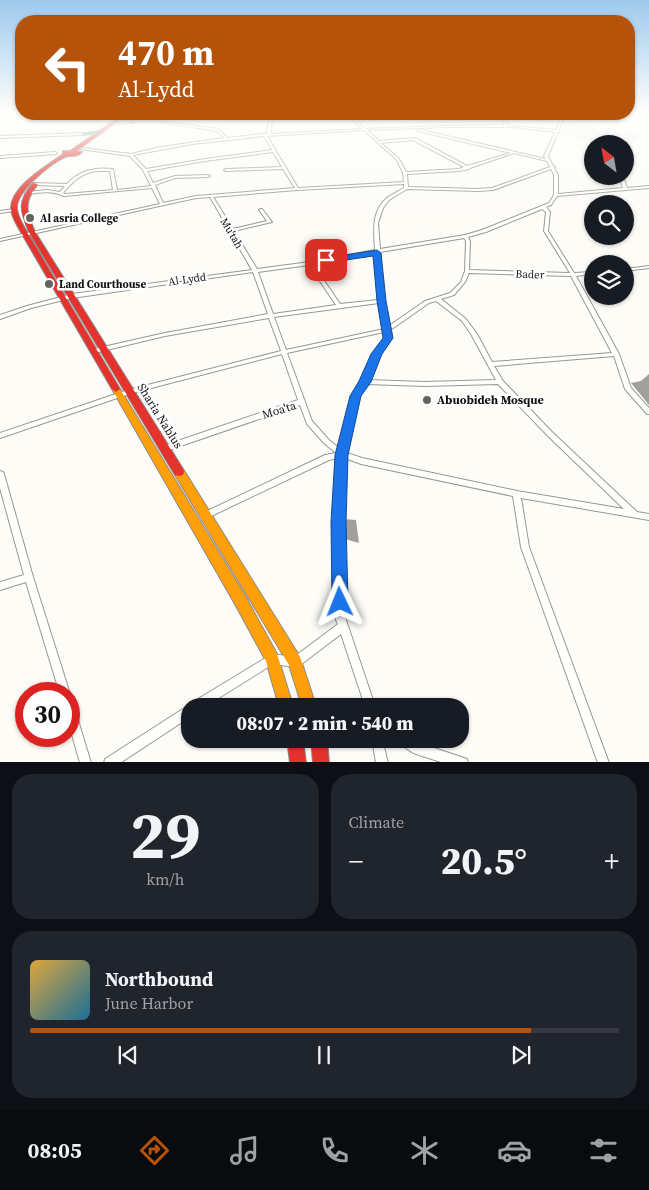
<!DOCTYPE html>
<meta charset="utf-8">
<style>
body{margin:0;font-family:"Source Serif 4",serif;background:#20242c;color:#f1f3f6;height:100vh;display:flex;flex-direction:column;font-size:19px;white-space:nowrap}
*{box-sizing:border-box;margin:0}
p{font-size:16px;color:#9ea1a6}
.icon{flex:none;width:28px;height:28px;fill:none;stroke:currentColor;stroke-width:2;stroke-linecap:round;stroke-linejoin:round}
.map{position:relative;height:762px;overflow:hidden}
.panel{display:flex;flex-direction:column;gap:12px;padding:12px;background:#0d0f14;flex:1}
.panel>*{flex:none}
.banner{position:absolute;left:15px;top:15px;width:620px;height:105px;border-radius:20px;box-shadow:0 1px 4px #0004;background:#b45309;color:#fff;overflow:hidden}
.needle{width:32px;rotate:329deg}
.buttons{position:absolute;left:584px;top:135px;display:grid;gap:10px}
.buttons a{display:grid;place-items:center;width:50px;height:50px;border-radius:50%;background:#171b24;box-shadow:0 1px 4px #0004;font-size:25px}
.speed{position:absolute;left:15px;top:682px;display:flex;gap:10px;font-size:25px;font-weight:700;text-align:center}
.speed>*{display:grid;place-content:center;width:65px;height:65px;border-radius:50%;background:#171b24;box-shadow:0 1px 4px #0004;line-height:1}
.speed .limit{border:8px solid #d22;background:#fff;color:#111}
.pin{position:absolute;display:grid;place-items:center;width:42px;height:42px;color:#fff;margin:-21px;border-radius:10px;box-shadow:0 2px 8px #0006}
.me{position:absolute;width:55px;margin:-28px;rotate:358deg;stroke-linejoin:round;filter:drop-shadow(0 0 4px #0008)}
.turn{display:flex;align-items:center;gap:18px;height:105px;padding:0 20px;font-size:22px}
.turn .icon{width:65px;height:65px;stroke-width:2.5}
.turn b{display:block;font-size:35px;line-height:42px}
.big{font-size:38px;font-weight:800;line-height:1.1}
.panel .card{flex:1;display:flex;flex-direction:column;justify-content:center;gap:8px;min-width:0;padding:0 18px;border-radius:20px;background:#20242c}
.panel .dial{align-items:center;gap:0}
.dial b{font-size:65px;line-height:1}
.song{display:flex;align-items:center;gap:15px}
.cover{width:60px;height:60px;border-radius:8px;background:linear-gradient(135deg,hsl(40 70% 55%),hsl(200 70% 35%))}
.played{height:5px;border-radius:2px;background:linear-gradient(90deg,#b45309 85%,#363941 85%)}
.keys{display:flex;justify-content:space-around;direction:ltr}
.heat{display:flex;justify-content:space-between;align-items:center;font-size:28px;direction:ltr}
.panel .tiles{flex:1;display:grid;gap:12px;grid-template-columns:1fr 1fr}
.card:last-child{grid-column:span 2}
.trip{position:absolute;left:181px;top:698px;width:288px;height:50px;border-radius:20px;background:#171b24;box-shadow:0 1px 4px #0004;font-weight:800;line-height:50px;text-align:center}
.tab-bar{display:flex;height:80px;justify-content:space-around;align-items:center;background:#090b0e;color:#9ea1a6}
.tab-bar .icon{width:35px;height:35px}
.tab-bar .selected{color:#b45309}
.tab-bar b{font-size:22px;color:#f1f3f6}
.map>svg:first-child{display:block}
.industrial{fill:#f5f0f3}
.building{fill:#a19f9c}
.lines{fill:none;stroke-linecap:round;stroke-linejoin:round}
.street-casing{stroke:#979795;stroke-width:2}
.fast-casing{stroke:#8e8d8b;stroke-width:2}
.slow-casing{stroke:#8e8d8b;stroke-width:2}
.jam-casing{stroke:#8e8d8b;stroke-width:2}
.street{fill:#fffffe;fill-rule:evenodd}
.fast{fill:#30b455;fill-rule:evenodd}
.slow{fill:#ff9f0a;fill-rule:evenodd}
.jam{fill:#e5322d;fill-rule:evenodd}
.route{fill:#1a73e8;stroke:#114b97}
.poi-dot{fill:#646362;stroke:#fff;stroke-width:2}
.labels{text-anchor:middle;stroke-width:5;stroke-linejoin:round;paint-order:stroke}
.far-poi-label{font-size:11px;font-weight:bold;fill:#111;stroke:#fff;text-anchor:start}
.far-street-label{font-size:11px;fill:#111;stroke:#fff}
.poi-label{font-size:12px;font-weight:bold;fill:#111;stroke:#fff;text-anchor:start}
.street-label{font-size:12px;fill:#111;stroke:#fff}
</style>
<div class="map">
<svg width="649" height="763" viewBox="0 0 649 763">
<rect width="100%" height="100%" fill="#fdfcf7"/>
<path class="industrial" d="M565 123 644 135 627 146 625 144H612L561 135Z"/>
<path class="building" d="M649 374V405L631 383 641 381Z
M344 519 356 520 359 543 345 539Z"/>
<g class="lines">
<defs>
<path id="street" d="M185 114H191L153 120 218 129 227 138 263 134 264 133 267 134 270 114H272L271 134 362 129 346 114H348L365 129 444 126 505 125 503 123 506 119 498 117 499 115 509 118 506 123 508 126 556 130 563 114H565L559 130V131L558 132 548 156 553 166 555 167 554 168 558 175V194L623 188 619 176H623L627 188 649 186V188L557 196 551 205 546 207 550 212 548 231 574 273 592 272V274L576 276 619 354 631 388 649 408V414H647L625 389 614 356 494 366 503 381 552 432 637 512 649 514V520L521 498 529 547 609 763H598L521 547 513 496 361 464 345 458 342 521 346 620 375 706H365L341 634 299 666 295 667 273 664 206 706H192L193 702 269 656 272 654 294 657 338 624 336 620 334 521 338 458 329 460 207 518 204 519 201 518 200 516 201 514 325 455 336 453 324 443 307 424 300 405 169 450H163L162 448 163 446 298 400 282 354 132 393 0 438V433L128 390 281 351 269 318 165 336 94 353 91 351 94 349 165 333 268 314 253 272 72 298 31 308 0 319V315L27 306 72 294 252 270 230 232 228 231 229 230 210 197 196 198 0 241V239L160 204 152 188 64 196C52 190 40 193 27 194L25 193 27 192 47 190 60 192 65 186 34 185 32 184 34 183 67 184C80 170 95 167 113 169L117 190 151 186 143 170 130 156 80 149 82 148 131 154 161 147 224 138 217 131 149 120 112 125 111 124ZM444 127H513L555 132 544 156 546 159 417 129 418 131 511 153 467 166 415 138 379 141 367 130ZM364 130 397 160 403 173 404 182 298 188 267 136ZM264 136 272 150 205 159 146 169 133 155 192 144ZM413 140 464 167 459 169 406 172 399 159 381 143ZM273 152 282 167 226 169 224 170 226 171 283 169 295 188 196 196 163 203 155 185 175 178 208 177 210 176 208 175 175 176 153 183 147 171 205 161ZM514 153 547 161 550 167 492 188 478 189 408 187 407 174 459 171 469 169 470 168ZM551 169 554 175V195L549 203 482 230 465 235 380 249 378 223 383 208 389 200 407 189 478 191 493 190ZM96 171H110L113 190 65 194 63 193C73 181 82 173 96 171ZM404 184V188C399 191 392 194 387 198 371 211 374 232 375 250L310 262 257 269 234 231 272 222 262 209H261L259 210 267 221 233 229 213 197 297 190ZM542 209 546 212 544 231 570 273 469 270 470 241 468 237 486 232ZM464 238 466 241 465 271 461 282 450 293 425 301 389 326 384 301 380 252ZM376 253 378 300 340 304 313 264ZM309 265 336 305 273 314 258 272ZM469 273 571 276 612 353 492 362 477 334 466 319 441 299 454 295 465 282ZM436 301 462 321 471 334 496 380 424 382 369 380 380 354 391 338 389 331 429 303ZM379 303 384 329 286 350 274 317ZM384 332 385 338 374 354 362 382 352 396 340 449 329 440 312 421 287 353ZM367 384 424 386 498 384 548 436 624 509 517 491 362 458 347 453 358 396Z
M84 133 83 135 0 138V136Z
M55 152 57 153 56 154 0 158V156Z
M14 209 16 210 15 211 0 213V211Z
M649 266V268L625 271V269Z
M0 471 3 472 4 474 33 577 70 694 69 697V694H60L26 582 0 590V582L24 575 0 488Z
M69 702 73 703 74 707 91 763H80L69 724Z
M190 706V717L120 763H104L105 759 186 707 190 706H191Z
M372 739H382L388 763H376Z
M399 739H413L419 743 467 759 468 763H444L416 754C409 751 401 745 399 739Z"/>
<path id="fast" d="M99 131 100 133 83 135 81 134Z"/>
<path id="slow" d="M123 119 133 121 134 122 132 123 122 121Z
M116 386 120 389 245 596 277 654 293 706H279L266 661 235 604 112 389Z
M179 468 183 469 300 657 316 706H302L289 665 175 475 174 472 175 469Z"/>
<path id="jam" d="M124 114H128L76 151 82 152C75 159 72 154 65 157 50 164 15 192 17 209 18 218 24 226 28 234L120 389 116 392 112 389 22 234C18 226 11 217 11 208 11 186 47 166 63 154V151H70Z
M33 183 38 184C23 203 26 211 35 232L183 469 184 472 183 475 179 476 175 475 29 232C20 210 17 202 33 183Z
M287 739H303L306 763H290Z
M311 739H327L329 763H313Z"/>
</defs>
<use href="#street" class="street-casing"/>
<use href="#fast" class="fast-casing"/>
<use href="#slow" class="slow-casing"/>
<use href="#jam" class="jam-casing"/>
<use href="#street" class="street"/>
<use href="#fast" class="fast"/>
<use href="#slow" class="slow"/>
<use href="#jam" class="jam"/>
</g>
<linearGradient id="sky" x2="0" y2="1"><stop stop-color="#9dc9ee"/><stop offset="0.51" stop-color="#fefefb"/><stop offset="1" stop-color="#fefefb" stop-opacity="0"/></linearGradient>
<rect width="649" height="217" fill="url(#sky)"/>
<path class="route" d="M377 250 381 253 386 301 393 338 382 354 371 382 361 396 348 455 346 522 348 602 346 607 340 610 334 607 332 602 331 522 335 455 350 396 359 381 371 354 383 338 377 301 373 256 326 263 322 260 326 258Z"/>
<g class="poi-dot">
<circle cx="30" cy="218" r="5"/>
<circle cx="49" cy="284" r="5"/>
<circle cx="427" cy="400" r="5"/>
</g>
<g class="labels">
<g class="far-poi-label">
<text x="40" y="222">Al asria College</text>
<text x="59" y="288">Land Courthouse</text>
</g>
<g class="far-street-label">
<text transform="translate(232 233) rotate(59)" y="4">Mu'tah</text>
<text transform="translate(530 274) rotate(2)" y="4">Bader</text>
<text transform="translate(187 279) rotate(-8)" y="4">Al-Lydd</text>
</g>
<g class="poi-label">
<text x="437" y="404">Abuobideh Mosque</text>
</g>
<g class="street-label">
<text transform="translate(279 410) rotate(-17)" y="4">Moa'ta</text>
<text transform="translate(160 416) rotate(58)" y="4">Sharia Nablus</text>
</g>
</g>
</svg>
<div class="buttons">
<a><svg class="needle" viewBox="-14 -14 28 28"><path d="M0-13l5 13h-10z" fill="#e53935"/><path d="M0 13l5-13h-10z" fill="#9ea1a6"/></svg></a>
<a><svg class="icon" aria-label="search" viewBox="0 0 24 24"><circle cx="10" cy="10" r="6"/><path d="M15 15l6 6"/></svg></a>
<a><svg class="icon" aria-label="layers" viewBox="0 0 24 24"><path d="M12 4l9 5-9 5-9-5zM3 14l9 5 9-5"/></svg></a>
</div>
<div class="speed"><div class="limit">30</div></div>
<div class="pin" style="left:326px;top:260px;background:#d93025"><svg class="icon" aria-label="arrive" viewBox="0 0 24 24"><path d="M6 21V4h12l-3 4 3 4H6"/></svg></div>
<svg class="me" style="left:340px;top:602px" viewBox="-20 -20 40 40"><path d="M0-17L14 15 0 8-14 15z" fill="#1a73e8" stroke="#fff" stroke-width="4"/></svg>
<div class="trip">08:07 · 2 min · 540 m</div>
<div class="banner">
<div class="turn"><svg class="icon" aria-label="left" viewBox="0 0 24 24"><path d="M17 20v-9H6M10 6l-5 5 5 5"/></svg><div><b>470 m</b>Al-Lydd</div></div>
</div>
</div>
<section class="panel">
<div class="tiles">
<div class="card dial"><b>29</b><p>km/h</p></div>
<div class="card"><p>Climate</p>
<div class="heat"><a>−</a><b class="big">20.5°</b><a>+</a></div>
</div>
<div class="card">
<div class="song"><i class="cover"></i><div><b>Northbound</b><p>June Harbor</p></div></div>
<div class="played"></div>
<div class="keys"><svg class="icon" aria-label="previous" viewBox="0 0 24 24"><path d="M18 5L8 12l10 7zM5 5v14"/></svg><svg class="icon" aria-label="pause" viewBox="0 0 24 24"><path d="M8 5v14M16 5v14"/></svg><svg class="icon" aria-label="next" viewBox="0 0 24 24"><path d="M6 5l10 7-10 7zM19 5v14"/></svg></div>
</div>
</div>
</section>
<nav class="tab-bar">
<b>08:05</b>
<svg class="icon selected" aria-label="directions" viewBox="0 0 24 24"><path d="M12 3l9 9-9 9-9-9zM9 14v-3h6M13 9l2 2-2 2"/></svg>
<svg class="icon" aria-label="music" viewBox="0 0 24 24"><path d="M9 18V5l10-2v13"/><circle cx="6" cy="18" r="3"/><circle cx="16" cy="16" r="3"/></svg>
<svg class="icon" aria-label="phone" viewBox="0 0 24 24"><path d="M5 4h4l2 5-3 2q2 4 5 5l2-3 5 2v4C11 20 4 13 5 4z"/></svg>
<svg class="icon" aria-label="climate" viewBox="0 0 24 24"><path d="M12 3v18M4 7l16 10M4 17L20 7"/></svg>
<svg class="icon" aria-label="car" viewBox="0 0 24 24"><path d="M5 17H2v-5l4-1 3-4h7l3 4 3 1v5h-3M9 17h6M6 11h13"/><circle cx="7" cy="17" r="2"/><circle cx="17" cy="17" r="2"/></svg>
<svg class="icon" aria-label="filters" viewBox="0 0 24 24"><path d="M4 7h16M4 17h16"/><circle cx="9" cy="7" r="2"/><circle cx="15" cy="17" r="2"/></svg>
</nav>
